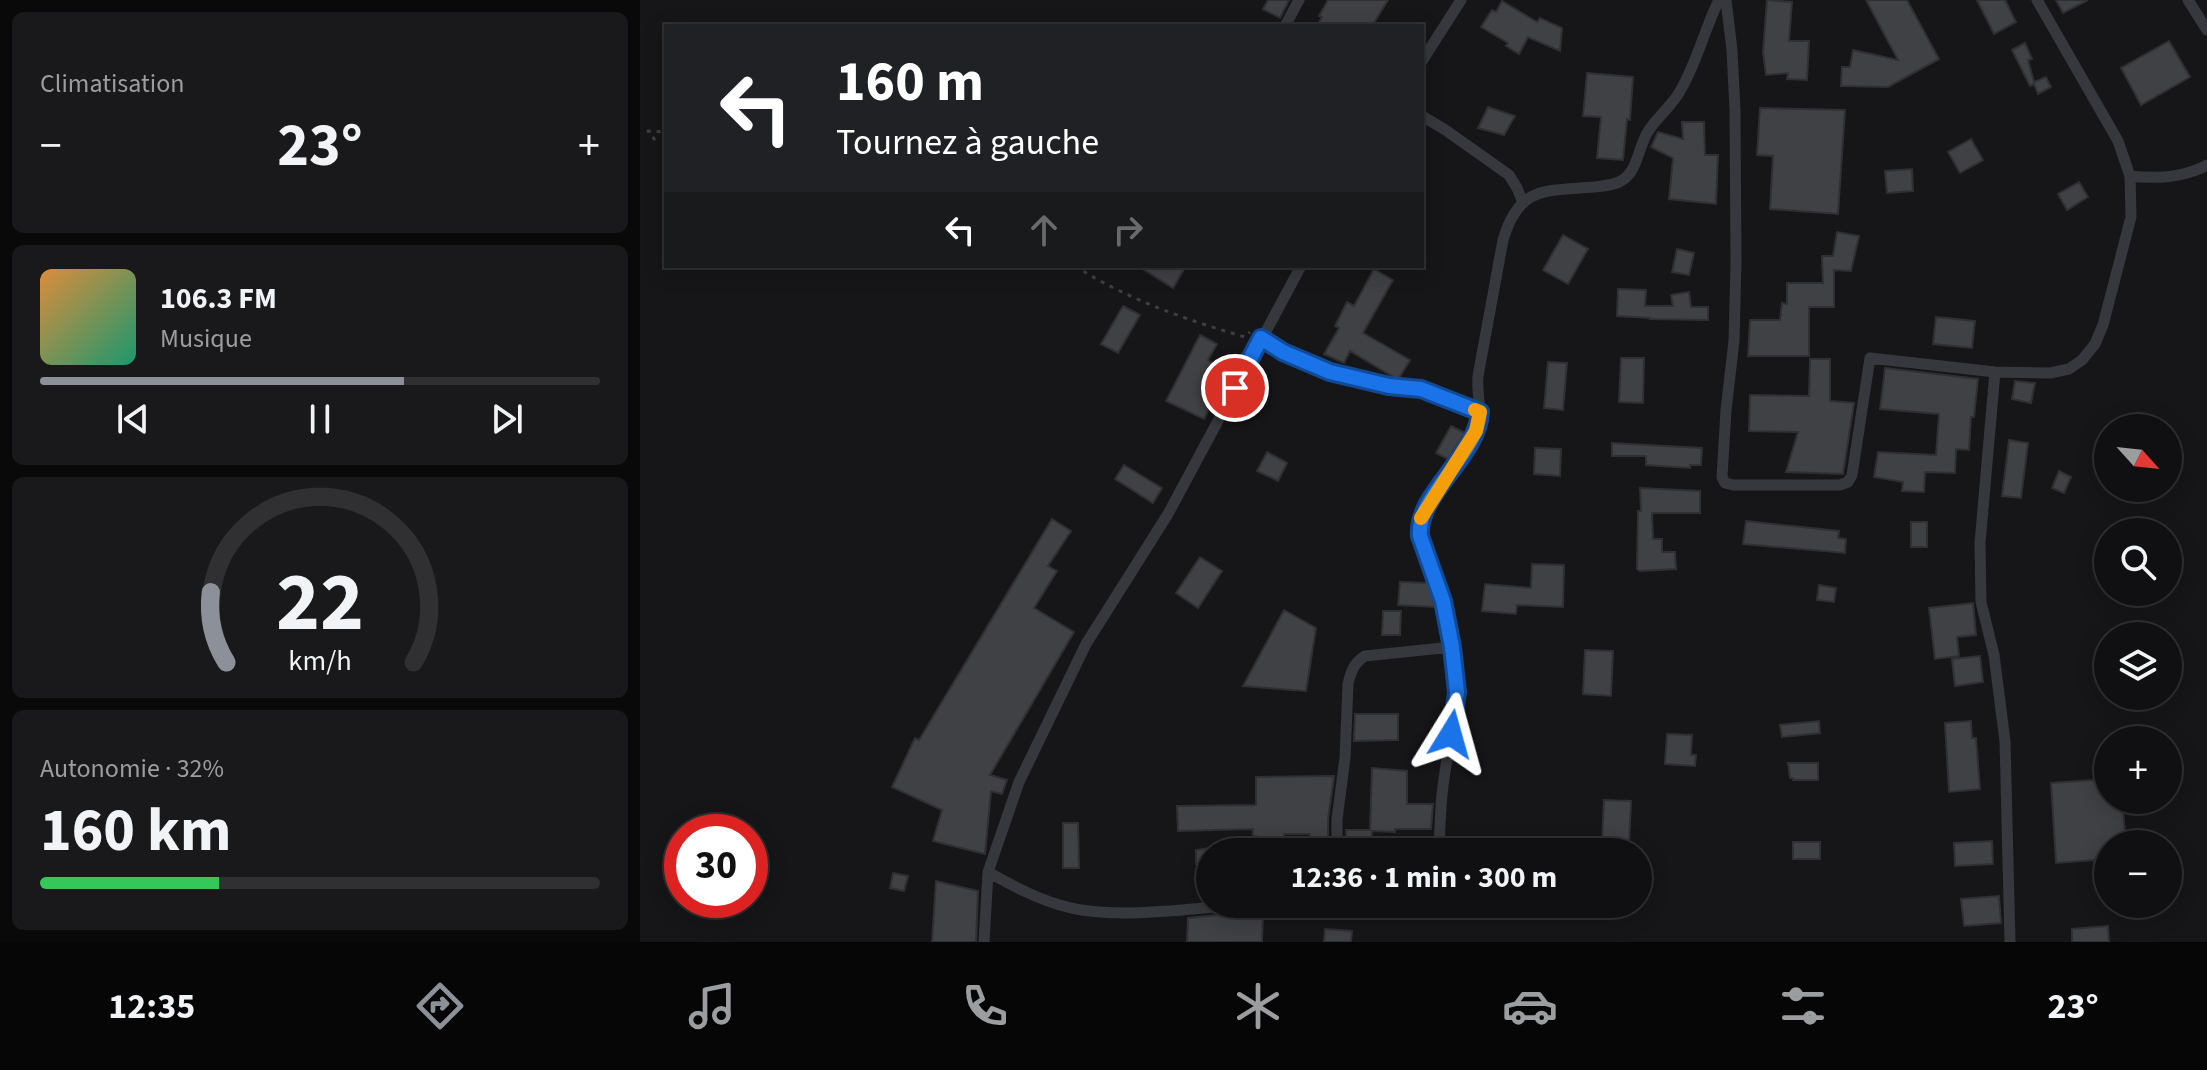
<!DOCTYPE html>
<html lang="fr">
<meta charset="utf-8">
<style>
body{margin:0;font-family:"Source Sans 3",sans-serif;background:#19191b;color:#f1f3f6;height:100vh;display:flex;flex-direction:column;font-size:30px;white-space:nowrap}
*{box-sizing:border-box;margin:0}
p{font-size:26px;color:#9c9d9f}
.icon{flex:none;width:44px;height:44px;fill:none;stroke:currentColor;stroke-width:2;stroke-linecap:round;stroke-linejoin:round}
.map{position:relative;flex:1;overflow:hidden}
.drawer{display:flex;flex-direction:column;gap:12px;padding:12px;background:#09090a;width:640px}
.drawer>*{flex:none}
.hud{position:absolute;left:24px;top:24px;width:760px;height:244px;border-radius:0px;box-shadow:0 4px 20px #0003,0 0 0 2px #303032;background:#202124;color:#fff;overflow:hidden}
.needle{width:52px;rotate:117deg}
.tools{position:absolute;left:1454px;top:414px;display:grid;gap:16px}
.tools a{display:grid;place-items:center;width:88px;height:88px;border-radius:50%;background:#101012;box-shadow:0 4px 20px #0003,0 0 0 2px #303032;font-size:40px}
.speed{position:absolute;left:24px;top:814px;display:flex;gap:16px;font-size:40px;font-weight:700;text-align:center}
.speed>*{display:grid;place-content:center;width:104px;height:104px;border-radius:50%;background:#101012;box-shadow:0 4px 20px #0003,0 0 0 2px #303032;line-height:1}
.speed .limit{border:12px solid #d22;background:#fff;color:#111}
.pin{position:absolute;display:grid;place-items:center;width:68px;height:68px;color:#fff;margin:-34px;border:4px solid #fff;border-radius:50%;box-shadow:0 2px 8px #0007}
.me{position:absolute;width:88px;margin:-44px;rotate:8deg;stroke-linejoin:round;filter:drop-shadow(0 0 6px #0008)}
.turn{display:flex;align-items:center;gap:28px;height:168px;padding:0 40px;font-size:36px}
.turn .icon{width:104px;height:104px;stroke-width:2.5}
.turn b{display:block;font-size:56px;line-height:68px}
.lanes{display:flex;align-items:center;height:76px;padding:0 40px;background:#0003;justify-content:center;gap:40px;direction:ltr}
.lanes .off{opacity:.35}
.big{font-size:60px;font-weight:700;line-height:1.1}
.drawer .widget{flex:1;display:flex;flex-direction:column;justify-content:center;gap:12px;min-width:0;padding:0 28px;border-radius:12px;background:#19191b}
.drawer .dial{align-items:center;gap:0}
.dial svg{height:208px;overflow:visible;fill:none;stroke:#303032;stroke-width:7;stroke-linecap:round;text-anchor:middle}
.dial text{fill:#f1f3f6;stroke:none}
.song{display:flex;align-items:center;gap:24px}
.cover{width:96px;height:96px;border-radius:12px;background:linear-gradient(135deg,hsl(30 70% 55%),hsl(160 70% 35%))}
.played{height:8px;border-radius:4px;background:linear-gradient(90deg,#8c9099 65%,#303032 65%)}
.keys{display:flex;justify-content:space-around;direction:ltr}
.heat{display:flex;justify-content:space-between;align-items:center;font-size:44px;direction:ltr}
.charge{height:12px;border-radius:6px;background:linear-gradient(90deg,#34c759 32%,#303032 0)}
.trip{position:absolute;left:556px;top:838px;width:456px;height:80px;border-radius:40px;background:#101012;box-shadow:0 4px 20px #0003,0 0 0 2px #303032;font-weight:700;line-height:80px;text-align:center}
.dock{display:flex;height:128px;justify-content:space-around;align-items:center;background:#060607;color:#9c9d9f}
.dock .icon{width:56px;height:56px}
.dock .on{color:#8c9099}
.dock b{font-size:36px;color:#f1f3f6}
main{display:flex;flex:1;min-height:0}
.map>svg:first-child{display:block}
.building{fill:#404145;stroke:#303034;stroke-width:2}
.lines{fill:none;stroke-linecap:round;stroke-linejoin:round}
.path{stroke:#3d3f44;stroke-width:3;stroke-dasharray:4 6;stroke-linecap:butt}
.street{stroke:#37383d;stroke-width:11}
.route-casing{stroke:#114b97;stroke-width:20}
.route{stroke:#1a73e8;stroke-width:14}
.slow{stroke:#f59e0b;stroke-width:14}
</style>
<main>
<section class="drawer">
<div class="widget"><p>Climatisation</p>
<div class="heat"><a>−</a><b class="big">23°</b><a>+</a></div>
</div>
<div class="widget">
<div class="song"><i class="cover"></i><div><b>106.3 FM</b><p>Musique</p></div></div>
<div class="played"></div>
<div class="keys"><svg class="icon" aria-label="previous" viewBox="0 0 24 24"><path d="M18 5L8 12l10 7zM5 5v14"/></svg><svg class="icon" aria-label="pause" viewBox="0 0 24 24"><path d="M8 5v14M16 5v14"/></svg><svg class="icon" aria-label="next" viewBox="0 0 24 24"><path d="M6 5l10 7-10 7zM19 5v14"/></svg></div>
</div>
<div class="widget dial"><svg viewBox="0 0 100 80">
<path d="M14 69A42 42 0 1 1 86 69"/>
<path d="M14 69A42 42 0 0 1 8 42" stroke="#8c9099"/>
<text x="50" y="56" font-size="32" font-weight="700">22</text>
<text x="50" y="72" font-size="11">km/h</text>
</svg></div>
<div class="widget"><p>Autonomie · 32%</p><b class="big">160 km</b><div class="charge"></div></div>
</section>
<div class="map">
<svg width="1567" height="942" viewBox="0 0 1567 942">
<rect width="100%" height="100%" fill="#161618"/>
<path class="building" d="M628 0H649L640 18 623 9Z
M688 0H748L732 26H677L682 17 679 16Z
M1127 0 1152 2 1149 41H1169L1167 80 1147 79 1148 73 1126 75 1123 52Z
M1226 0H1267L1299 59 1248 87 1201 86 1202 67H1210L1213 50 1258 60Z
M1337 0H1365L1376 22 1354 34Z
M1416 0H1448L1423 13Z
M862 1 897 22 900 18 922 28 920 51 888 37 879 54 866 46 868 43 841 27 852 10 856 12Z
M1529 41 1550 77 1501 105 1481 68Z
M1385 43 1392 59 1388 60 1394 82 1406 77 1411 87 1398 94 1394 84 1390 86 1372 50Z
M947 73 993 77 990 120 987 119 983 160 957 158 961 117 943 116Z
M848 107 875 116 864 135 838 128Z
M1120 108 1205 110 1198 214 1130 209 1133 156 1117 155Z
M1042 122H1064L1065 155H1078L1076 204 1029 199 1033 158 1011 147 1018 132 1043 139Z
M1331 139 1343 160 1320 173 1308 152Z
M1272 169 1273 191 1247 193 1245 171Z
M1439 182 1448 197 1427 210 1418 194Z
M1197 232 1219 236 1211 271 1194 270V307H1169V356H1108L1110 320H1140L1142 303 1147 304V283H1183L1182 256H1193Z
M923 235 948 249 928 284 903 270Z
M1037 249 1054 253 1049 275 1032 272Z
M498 266H546L533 288Z
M734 269 753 280 723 333 770 360 759 378H755L710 351 704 363 684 354 699 328 695 326 707 302 714 306Z
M978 289 1006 290 1005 306H1033L1031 295 1049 292 1051 307H1068V320L1010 319V318L977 316Z
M483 306 500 315 478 353 461 344Z
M1296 317 1335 321 1332 348 1293 344Z
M560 335 577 344 568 360 577 365 567 384 578 390 564 419 526 401Z
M981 358H1004L1003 403 979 402Z
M1170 359H1190V401L1214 403 1203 474 1146 472 1158 432 1109 431 1110 395 1169 396Z
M908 362 927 363 923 410 904 408Z
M1245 368 1338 379 1334 417H1331L1329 450 1316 449 1315 473 1285 472 1284 492 1262 491 1263 482 1234 477 1238 452 1296 455 1299 414 1240 409Z
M1375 381 1395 383 1391 403 1372 399Z
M811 426 825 433 808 459 796 453Z
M1369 440 1388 443 1381 498 1362 496Z
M972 443 1062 448 1061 465H1050V468L1006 465V456H972Z
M895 448 921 449 920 476 894 474Z
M627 452 647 463 638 481 617 471Z
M484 465 522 488 513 503 475 479Z
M1419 471 1431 477 1424 493 1412 488Z
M1000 488 1060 491V513H1012L1013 539H1022V552H1035L1036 569 1000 571 997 569 998 511H1001Z
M412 519 431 531 408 566 417 571 394 608 434 632 350 775 367 780 362 794 351 791 345 854 293 841 302 810 252 787 275 738 279 740Z
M1106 521 1199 531 1198 538 1206 539 1205 553 1103 544Z
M1271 522H1287V547H1271Z
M560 557 582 571 558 608 536 593Z
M892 564 924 565 923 607 877 605 876 614 842 611 845 584 891 588Z
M760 582 789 583 795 607 758 605Z
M1179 585 1196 588 1194 602 1177 600Z
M1333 603 1336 635 1317 637 1319 656 1295 659 1289 608Z
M644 610 676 628 666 691 603 686Z
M743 611H761L760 635H742Z
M945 650 973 651 971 696 943 694Z
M1340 656 1343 682 1315 686 1312 659Z
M715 714H758V740L714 741Z
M1179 721 1180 733 1142 737 1140 725Z
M1331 721 1332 738H1336L1340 789 1309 792 1305 723Z
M1027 734 1052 735 1051 755H1056L1055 766 1025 764Z
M1148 763H1178V780H1153V778H1150Z
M732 768 767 771V804H793L791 829H755V832L732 831 731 852H710V850H706V830H730Z
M694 776 688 819V850H670V834H644V852H616V836H613V829L538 831 537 806 616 805V777Z
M1468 779V800H1482L1486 844H1468V863L1454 864V860L1416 863 1411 783Z
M964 800 991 801 989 844 962 842Z
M423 823H438L439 868H423Z
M1352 841 1353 864 1315 866 1314 843Z
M1153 842H1180V859H1153Z
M570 848V864H556V850Z
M253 873 268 876 264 891 250 888Z
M296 881 338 891 336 942H292Z
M1359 896 1361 923 1324 926 1321 899Z
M607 912 623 913 622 942H547L548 918Z
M1468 926 1469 942H1432V929Z
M685 929 712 931 711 942H684Z"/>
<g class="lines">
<path class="path" d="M15 140 8 131 26 132
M435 266C486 299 547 320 605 337L610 332"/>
<path class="street" d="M1086 0 1092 50 1095 110 1096 262 1094 341 1086 410 1082 477 1085 483 1093 485H1200L1208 482 1212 475 1230 358 1355 372 1410 373 1429 369 1442 360 1455 344 1463 325 1491 217 1490 176 1478 141 1397 0
M1548 0 1567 30
M645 26 659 0
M782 61 821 0
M782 116 804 129 869 175 877 188 883 203
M1490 176C1516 179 1543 178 1567 165
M621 338 643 352 690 372 749 386 781 389 840 412
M1355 372 1340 543 1341 602 1354 655 1365 741 1370 942
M697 852V819L705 758 708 684C711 671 714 663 725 656L812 647
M799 852C800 828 800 803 804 779 808 745 820 711 816 677 812 643 806 608 795 575 791 561 779 545 779 530 780 501 824 458 836 430 844 414 836 394 838 376L863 240C879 185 906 191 954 187 963 186 977 185 984 179 998 169 999 144 1009 130 1018 116 1032 106 1040 91 1057 63 1064 30 1079 0
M348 872C373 886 399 900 427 907 476 920 555 908 606 904
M344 942 348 872 379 782 446 644 528 514 661 266"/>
</g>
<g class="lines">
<defs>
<path id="route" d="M595 388 621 338 643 352 690 372 749 386 781 389 840 412C838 456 776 494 780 536L803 601 812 647 817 692 811 734"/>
</defs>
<use href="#route" class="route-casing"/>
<use href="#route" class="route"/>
<path class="slow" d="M781 518 836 431 840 412 835 410"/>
</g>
</svg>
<div class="tools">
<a><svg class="needle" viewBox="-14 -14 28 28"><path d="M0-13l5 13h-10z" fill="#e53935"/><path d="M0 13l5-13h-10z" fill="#9c9d9f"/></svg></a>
<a><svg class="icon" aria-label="search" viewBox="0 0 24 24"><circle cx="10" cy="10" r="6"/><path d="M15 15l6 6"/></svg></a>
<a><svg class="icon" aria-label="layers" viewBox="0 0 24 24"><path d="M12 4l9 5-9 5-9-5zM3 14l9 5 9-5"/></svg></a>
<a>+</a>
<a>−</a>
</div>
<div class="speed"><div class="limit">30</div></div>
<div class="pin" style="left:595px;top:388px;background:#d93025"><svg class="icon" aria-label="arrive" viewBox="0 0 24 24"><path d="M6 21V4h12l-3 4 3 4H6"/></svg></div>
<svg class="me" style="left:811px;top:734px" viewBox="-20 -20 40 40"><path d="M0-17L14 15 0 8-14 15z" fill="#1a73e8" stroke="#fff" stroke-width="4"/></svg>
<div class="trip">12:36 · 1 min · 300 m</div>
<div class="hud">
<div class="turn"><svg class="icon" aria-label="left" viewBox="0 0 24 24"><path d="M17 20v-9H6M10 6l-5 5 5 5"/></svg><div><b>160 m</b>Tournez à gauche</div></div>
<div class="lanes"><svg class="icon" aria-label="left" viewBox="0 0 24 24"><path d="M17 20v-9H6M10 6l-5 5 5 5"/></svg><svg class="icon off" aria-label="ahead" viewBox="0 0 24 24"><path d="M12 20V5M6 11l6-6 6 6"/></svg><svg class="icon off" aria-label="right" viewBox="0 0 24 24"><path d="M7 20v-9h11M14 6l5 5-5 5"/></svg></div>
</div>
</div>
</main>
<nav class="dock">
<b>12:35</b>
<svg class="icon on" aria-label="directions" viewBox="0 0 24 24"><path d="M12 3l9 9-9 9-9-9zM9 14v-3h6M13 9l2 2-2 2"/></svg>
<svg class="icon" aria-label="music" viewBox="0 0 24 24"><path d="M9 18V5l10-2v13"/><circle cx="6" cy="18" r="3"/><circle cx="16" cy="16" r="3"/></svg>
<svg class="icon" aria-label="phone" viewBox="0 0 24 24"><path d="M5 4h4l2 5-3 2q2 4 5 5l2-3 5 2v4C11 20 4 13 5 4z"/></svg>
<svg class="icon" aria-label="climate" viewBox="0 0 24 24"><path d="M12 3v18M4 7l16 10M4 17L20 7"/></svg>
<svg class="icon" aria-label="car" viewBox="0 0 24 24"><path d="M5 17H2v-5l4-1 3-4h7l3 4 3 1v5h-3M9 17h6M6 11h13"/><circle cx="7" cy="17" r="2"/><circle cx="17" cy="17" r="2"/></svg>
<svg class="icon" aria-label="filters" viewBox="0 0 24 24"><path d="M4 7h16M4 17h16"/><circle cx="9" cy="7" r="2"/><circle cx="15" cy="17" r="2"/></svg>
<b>23°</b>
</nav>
